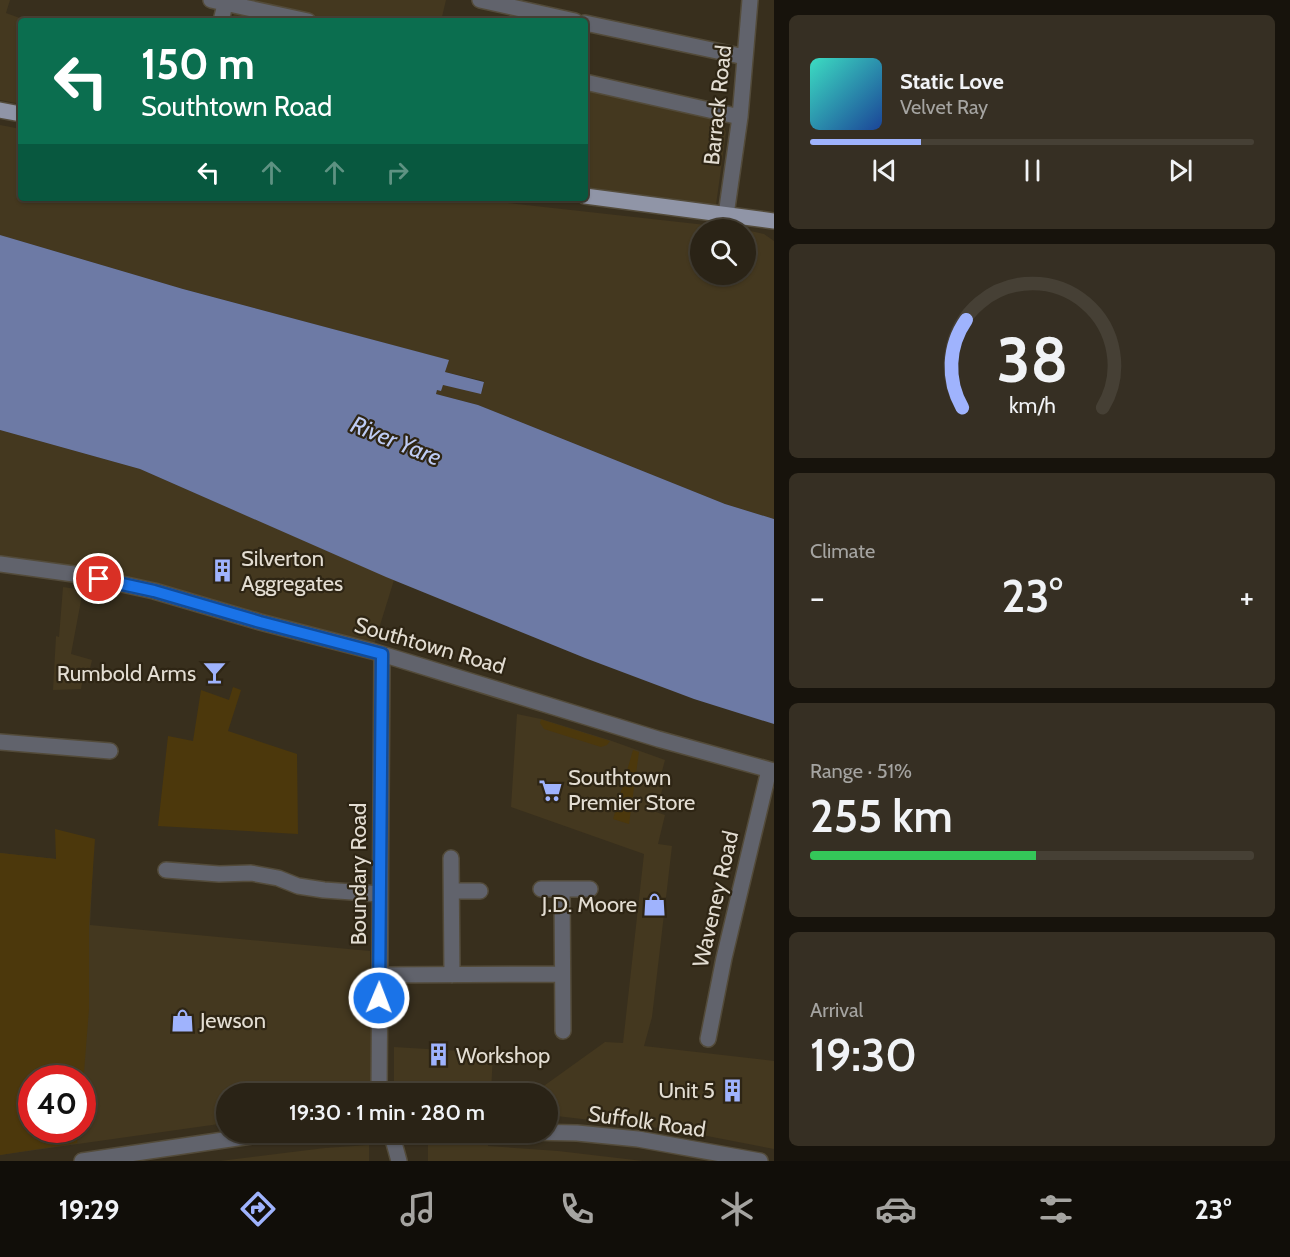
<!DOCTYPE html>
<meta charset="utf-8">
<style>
body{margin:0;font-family:Cabin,sans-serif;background:#362f23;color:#f1f3f6;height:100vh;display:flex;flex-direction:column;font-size:22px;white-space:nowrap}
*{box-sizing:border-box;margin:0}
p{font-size:20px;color:#a5a4a1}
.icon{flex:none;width:33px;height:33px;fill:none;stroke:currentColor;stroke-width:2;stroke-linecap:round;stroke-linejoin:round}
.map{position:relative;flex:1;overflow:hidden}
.drawer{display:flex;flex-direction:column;gap:15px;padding:15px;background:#17130c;width:516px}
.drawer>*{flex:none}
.banner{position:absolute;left:18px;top:18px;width:570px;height:183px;border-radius:6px;box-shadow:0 2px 4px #0004,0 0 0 2px #464035;background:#0b6e4f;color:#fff;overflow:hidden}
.tools{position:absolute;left:690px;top:219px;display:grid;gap:12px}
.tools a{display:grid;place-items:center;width:66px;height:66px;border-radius:50%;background:#2a2316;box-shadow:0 2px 4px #0004,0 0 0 2px #464035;font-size:30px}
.speed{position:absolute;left:18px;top:1065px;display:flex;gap:12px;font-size:30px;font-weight:700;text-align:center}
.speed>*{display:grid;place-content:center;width:78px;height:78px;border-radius:50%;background:#2a2316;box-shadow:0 2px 4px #0004,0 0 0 2px #464035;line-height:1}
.speed .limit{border:9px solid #d22;background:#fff;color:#111}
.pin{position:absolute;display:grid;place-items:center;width:51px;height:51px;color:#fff;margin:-26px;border:3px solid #fff;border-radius:50%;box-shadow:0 2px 6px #0007}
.me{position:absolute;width:66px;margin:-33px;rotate:1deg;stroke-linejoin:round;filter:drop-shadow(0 0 4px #0008)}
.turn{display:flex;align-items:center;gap:21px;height:126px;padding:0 24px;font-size:27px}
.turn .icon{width:78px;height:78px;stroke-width:2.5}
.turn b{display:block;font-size:42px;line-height:51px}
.lanes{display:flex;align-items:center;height:57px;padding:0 24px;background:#0003;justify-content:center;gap:30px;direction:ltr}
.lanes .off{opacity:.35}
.big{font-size:45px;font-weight:600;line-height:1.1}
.drawer .tile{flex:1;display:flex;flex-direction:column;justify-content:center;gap:9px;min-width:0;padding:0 21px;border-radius:9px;background:#362f23}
.drawer .dial{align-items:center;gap:0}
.dial svg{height:156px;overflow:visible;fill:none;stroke:#464035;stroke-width:7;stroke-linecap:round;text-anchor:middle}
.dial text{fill:#f1f3f6;stroke:none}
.song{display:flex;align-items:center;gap:18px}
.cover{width:72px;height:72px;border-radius:9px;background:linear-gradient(135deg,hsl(170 70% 55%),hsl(220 70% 35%))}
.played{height:6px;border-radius:3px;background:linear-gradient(90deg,#9fb3fd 25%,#464035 25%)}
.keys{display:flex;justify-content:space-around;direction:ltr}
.heat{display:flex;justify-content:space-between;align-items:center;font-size:33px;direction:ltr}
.charge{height:9px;border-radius:4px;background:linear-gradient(90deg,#34c759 51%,#464035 0)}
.trip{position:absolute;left:216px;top:1083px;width:342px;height:60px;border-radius:30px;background:#2a2316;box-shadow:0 2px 4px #0004,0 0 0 2px #464035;font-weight:600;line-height:60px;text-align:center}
.tab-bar{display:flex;height:96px;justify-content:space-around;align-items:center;background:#110e09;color:#a5a4a1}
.tab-bar .icon{width:42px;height:42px}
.tab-bar .selected{color:#9fb3fd}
.tab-bar b{font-size:27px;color:#f1f3f6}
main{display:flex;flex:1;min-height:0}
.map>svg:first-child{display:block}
.built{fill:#44381f;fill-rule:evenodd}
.green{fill:#4c380c}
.water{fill:#6d7aa5}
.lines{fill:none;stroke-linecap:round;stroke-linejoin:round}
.minor-casing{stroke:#534b3a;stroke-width:18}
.major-casing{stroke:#534b3a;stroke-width:18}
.minor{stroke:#61636c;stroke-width:15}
.major{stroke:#9095a7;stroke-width:15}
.route-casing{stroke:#114b97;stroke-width:15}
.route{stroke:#1a73e8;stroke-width:10}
.labels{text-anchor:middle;stroke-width:4.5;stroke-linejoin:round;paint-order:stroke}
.street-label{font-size:22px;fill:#e3ddd2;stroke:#2e2514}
.poi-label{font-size:22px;fill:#e3ddd2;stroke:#2e2514;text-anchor:start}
.water-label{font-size:24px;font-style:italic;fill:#becbf3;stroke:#2e2514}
</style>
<main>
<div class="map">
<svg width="774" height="1161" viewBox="0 0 774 1161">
<rect width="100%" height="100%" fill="#382f1d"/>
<path class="built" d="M0 0H10L6 13 28 21H21V104L0 100Z
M237 0H446L441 21H232Z
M585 90 723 122 726 133 716 205 710 207 585 188Z
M0 125 21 129V198H464L742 229 700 230V274H746V230L764 234 774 241V519L725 504 478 405 436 394 437 390 443 385 482 393 484 381 445 372 448 360 183 289 0 235Z
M0 430 140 469 394 580 372 651 260 622 0 564Z
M63 587 83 590 71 654 92 660 88 677H83L81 689 53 690 56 636 59 637Z
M517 714 541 719 609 740 665 760 661 775 666 776 656 812 665 815 658 844 672 846 652 1017 644 1046 774 1061V1149L676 1130 548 1115V1094L534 1093 605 1042 623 1043 644 854 511 807Z
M0 853 93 863 90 925 370 951 371 1086 359 1093 226 1094V1123L0 1155ZM32 1078H82V1130H32Z
M394 1047 493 1053 491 1093H394Z
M420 1133H488V1146L558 1151 643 1161H428V1143Z
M369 1145V1161H220L325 1148Z"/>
<path class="green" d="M233 687 241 690 228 731 297 754 298 834 158 826 168 736 193 741 201 690 229 700Z
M541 719 543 720 610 741 607 745 601 747 544 729 540 723Z
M633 750 639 752 629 824 613 819Z
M55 829 95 839 89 925V1009L83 1085 82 1078H32V1130H79L77 1143 0 1155V853L56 859Z"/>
<path class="water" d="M0 235 183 289 449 360 445 372 484 382 481 394 443 385 441 391 437 390 436 394 478 405 725 504 774 519V724L694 699 585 658 386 577 140 469 0 430Z"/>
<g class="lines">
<defs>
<path id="minor" d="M211 0 308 21
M480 0 575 21
M221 21 226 0
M585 23 745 57
M585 82 740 117
M726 215 740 117 750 0
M0 564 81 575 154 591 260 622 372 651 658 739 774 771
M0 742 110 751
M451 858 452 975
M166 870 219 874 251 873 278 878 298 886 324 890 380 894
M541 889H590
M562 889 563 1031
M452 891H480
M379 975 562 974
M708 1039 724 958 769 770
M379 1094 382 654
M391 1132 399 1161
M528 1132 577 1133 638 1139 760 1161
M82 1161 251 1136 305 1133 400 1132"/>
<path id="major" d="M0 110 21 114
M585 196 774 221"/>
</defs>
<use href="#minor" class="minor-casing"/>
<use href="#major" class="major-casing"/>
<use href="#minor" class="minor"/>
<use href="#major" class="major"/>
</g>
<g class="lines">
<defs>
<path id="route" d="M99 579 154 591 260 622 382 654 379 998"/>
</defs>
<use href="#route" class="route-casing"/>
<use href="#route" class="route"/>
</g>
<defs>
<symbol id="building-bare" viewBox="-9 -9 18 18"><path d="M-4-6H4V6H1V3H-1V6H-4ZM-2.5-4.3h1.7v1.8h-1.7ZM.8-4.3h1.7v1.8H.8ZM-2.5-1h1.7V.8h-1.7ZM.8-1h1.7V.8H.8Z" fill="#9fb3fd" stroke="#2e2514" stroke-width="2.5" paint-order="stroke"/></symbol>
<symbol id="bar-bare" viewBox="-9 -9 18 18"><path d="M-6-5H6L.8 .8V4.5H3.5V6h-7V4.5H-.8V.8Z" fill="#9fb3fd" stroke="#2e2514" stroke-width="2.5" paint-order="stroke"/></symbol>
<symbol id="supermarket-bare" viewBox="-9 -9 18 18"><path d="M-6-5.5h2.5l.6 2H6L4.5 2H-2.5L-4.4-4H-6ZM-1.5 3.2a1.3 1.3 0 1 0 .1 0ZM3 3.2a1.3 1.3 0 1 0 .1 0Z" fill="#9fb3fd" stroke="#2e2514" stroke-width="2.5" paint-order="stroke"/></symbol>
<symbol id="shop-bare" viewBox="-9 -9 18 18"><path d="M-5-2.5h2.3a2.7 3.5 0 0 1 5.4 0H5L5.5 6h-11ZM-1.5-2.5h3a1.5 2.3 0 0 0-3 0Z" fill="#9fb3fd" stroke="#2e2514" stroke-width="2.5" paint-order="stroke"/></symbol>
</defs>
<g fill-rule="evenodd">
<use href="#building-bare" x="206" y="554" width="33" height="33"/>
<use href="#bar-bare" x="198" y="656" width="33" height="33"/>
<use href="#supermarket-bare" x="534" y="774" width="33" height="33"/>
<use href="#shop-bare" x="638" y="888" width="33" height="33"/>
<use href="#shop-bare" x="166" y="1004" width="33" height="33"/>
<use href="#building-bare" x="422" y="1038" width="33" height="33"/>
<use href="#building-bare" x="716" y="1074" width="33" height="33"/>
</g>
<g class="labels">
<g class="street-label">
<text transform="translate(717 105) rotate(-84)" y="8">Barrack Road</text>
<text transform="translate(430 645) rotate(16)" y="8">Southtown Road</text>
<text transform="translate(358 874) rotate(-90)" y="8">Boundary Road</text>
<text transform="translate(715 899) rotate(-77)" y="8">Waveney Road</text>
<text transform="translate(647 1121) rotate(8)" y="8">Suffolk Road</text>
</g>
<g class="poi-label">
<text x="241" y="566">Silverton<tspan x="241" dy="25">Aggregates</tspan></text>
<text x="196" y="681" text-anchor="end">Rumbold Arms</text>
<text x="568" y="785">Southtown<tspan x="568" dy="25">Premier Store</tspan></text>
<text x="637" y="912" text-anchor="end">J.D. Moore</text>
<text x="200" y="1028">Jewson</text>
<text x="456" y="1063">Workshop</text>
<text x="715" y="1098" text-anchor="end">Unit 5</text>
</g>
<g class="water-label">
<text transform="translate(396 441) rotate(22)" y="8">River Yare</text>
</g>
</g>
</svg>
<div class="tools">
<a><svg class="icon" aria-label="search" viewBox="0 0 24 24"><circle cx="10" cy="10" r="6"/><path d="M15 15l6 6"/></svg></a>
</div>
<div class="speed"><div class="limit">40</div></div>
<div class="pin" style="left:99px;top:579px;background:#d93025"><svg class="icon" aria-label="arrive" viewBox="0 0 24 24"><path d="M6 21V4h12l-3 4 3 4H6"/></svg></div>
<svg class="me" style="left:379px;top:998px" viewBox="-20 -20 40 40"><circle r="17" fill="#1a73e8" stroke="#fff" stroke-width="3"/><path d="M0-11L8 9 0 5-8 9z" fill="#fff"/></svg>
<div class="trip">19:30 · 1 min · 280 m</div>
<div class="banner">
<div class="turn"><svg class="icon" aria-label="left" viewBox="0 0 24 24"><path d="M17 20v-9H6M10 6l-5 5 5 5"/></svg><div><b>150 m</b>Southtown Road</div></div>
<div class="lanes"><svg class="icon" aria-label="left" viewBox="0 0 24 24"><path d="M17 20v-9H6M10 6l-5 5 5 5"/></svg><svg class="icon off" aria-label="ahead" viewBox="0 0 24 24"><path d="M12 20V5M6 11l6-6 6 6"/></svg><svg class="icon off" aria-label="ahead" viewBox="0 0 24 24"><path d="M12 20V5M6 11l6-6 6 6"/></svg><svg class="icon off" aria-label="right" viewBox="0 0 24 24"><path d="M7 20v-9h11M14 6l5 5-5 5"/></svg></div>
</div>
</div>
<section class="drawer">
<div class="tile">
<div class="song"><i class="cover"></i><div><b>Static Love</b><p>Velvet Ray</p></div></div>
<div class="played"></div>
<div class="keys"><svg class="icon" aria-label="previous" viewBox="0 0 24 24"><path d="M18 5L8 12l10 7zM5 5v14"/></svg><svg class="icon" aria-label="pause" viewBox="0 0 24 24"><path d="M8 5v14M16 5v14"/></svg><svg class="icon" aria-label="next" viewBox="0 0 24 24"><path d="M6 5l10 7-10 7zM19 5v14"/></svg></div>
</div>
<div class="tile dial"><svg viewBox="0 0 100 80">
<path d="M14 69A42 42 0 1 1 86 69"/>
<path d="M14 69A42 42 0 0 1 16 24" stroke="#9fb3fd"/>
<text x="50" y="56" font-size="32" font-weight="700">38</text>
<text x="50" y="72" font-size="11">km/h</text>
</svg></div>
<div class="tile"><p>Climate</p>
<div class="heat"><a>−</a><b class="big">23°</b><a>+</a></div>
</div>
<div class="tile"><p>Range · 51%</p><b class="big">255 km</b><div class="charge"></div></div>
<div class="tile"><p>Arrival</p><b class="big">19:30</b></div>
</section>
</main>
<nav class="tab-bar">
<b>19:29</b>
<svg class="icon selected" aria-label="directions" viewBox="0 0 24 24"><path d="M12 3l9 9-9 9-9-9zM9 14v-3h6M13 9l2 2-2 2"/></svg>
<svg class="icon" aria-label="music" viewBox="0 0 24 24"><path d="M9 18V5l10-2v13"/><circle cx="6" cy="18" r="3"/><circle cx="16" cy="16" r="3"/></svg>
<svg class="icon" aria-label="phone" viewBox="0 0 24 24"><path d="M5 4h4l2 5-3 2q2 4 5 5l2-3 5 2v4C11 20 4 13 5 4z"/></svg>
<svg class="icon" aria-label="climate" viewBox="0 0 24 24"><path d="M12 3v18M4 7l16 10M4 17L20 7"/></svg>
<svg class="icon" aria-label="car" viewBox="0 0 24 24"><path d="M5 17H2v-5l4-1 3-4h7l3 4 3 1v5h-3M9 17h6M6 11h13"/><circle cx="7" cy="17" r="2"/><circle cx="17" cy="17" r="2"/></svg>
<svg class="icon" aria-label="filters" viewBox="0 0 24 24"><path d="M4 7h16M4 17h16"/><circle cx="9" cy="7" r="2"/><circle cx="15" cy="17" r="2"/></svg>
<b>23°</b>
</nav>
